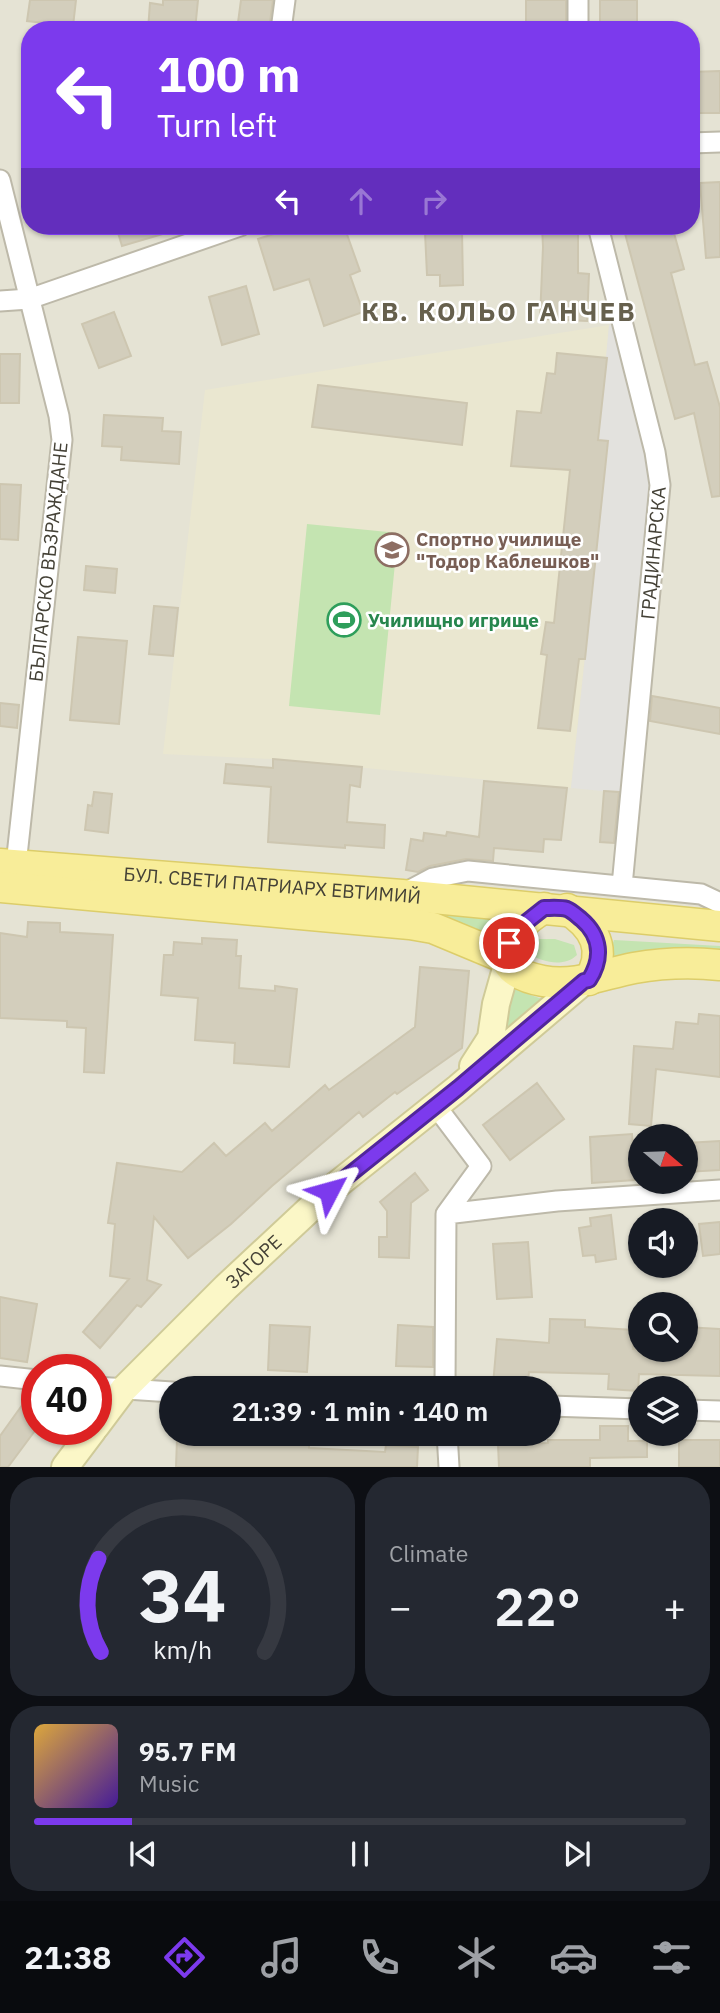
<!DOCTYPE html>
<meta charset="utf-8">
<style>
body{margin:0;font-family:"IBM Plex Sans",sans-serif;background:#242831;color:#f1f3f6;height:100vh;display:flex;flex-direction:column;font-size:26px;white-space:nowrap}
*{box-sizing:border-box;margin:0}
p{font-size:23px;color:#9ea1a6}
.icon{flex:none;width:38px;height:38px;fill:none;stroke:currentColor;stroke-width:2;stroke-linecap:round;stroke-linejoin:round}
.map{position:relative;height:1467px;overflow:hidden}
.panel{display:flex;flex-direction:column;gap:10px;padding:10px;background:#0d0f14;flex:1}
.panel>*{flex:none}
.top-card{position:absolute;left:21px;top:21px;width:679px;height:214px;border-radius:28px;box-shadow:0 2px 5px #0004;background:#7c3aed;color:#fff;overflow:hidden}
.needle{width:46px;rotate:109deg}
.fabs{position:absolute;left:628px;top:1124px;display:grid;gap:14px}
.fabs a{display:grid;place-items:center;width:70px;height:70px;border-radius:50%;background:#171b24;box-shadow:0 2px 5px #0004;font-size:35px}
.speed{position:absolute;left:21px;top:1354px;display:flex;gap:14px;font-size:35px;font-weight:700;text-align:center}
.speed>*{display:grid;place-content:center;width:91px;height:91px;border-radius:50%;background:#171b24;box-shadow:0 2px 5px #0004;line-height:1}
.speed .limit{border:10px solid #d22;background:#fff;color:#111}
.pin{position:absolute;display:grid;place-items:center;width:60px;height:60px;color:#fff;margin:-30px;border:4px solid #fff;border-radius:50%;box-shadow:0 2px 7px #0007}
.me{position:absolute;width:77px;margin:-38px;rotate:51deg;stroke-linejoin:round;filter:drop-shadow(0 0 5px #0008)}
.turn{display:flex;align-items:center;gap:24px;height:147px;padding:0 21px;font-size:32px}
.turn .icon{width:91px;height:91px;stroke-width:2.5}
.turn b{display:block;font-size:49px;line-height:60px}
.lanes{display:flex;align-items:center;height:66px;padding:0 21px;background:#0003;justify-content:center;gap:35px;direction:ltr}
.lanes .off{opacity:.35}
.big{font-size:52px;font-weight:600;line-height:1.1}
.panel .card{flex:1;display:flex;flex-direction:column;justify-content:center;gap:10px;min-width:0;padding:0 24px;border-radius:28px;background:#242831}
.panel .dial{align-items:center;gap:0}
.dial svg{height:182px;overflow:visible;fill:none;stroke:#363941;stroke-width:7;stroke-linecap:round;text-anchor:middle}
.dial text{fill:#f1f3f6;stroke:none}
.song{display:flex;align-items:center;gap:21px}
.cover{width:84px;height:84px;border-radius:10px;background:linear-gradient(135deg,hsl(40 70% 55%),hsl(260 70% 35%))}
.played{height:7px;border-radius:4px;background:linear-gradient(90deg,#7c3aed 15%,#363941 15%)}
.keys{display:flex;justify-content:space-around;direction:ltr}
.heat{display:flex;justify-content:space-between;align-items:center;font-size:38px;direction:ltr}
.panel .tiles{flex:1;display:grid;gap:10px;grid-template-columns:1fr 1fr}
.card:last-child{grid-column:span 2}
.trip{position:absolute;left:159px;top:1376px;width:402px;height:70px;border-radius:35px;background:#171b24;box-shadow:0 2px 5px #0004;font-weight:600;line-height:70px;text-align:center}
.dock{display:flex;height:112px;justify-content:space-around;align-items:center;background:#090b0e;color:#9ea1a6}
.dock .icon{width:49px;height:49px}
.dock .active{color:#7c3aed}
.dock b{font-size:32px;color:#f1f3f6}
.map>svg:first-child{display:block}
.residential{fill:#e5e3d4;fill-rule:evenodd}
.education{fill:#eae7d0}
.grass{fill:#c4e4b1}
.parking{fill:#e3e2de}
.building{fill:#d3cebc;stroke:#cdc6b0;stroke-width:2}
.lines{fill:none;stroke-linecap:round;stroke-linejoin:round}
.street-casing{stroke:#bdb9a9;stroke-width:23}
.secondary-casing{stroke:#cfca98;stroke-width:30}
.primary-casing{stroke:#dccd6a;stroke-width:33}
.street{stroke:#fff;stroke-width:19}
.secondary{stroke:#fbf7c7;stroke-width:26}
.primary{stroke:#f8ed99;stroke-width:30}
.route-casing{stroke:#51269a;stroke-width:18}
.route{stroke:#7c3aed;stroke-width:12}
.labels{text-anchor:middle;stroke-width:5;stroke-linejoin:round;paint-order:stroke}
.education-label{font-size:19px;font-weight:bold;fill:#785e54;stroke:#fff;text-anchor:start}
.street-label{font-size:19px;fill:#444136;stroke:#fff}
.leisure-label{font-size:19px;font-weight:bold;fill:#27864d;stroke:#fff;text-anchor:start}
.district-label{font-size:26px;font-weight:bold;letter-spacing:2px;fill:#66604d;stroke:#fff}
</style>
<div class="map">
<svg width="720" height="1467" viewBox="0 0 720 1467">
<rect width="100%" height="100%" fill="#f2f0e6"/>
<path class="residential" d="M0 0H720V1467H0ZM30 30H691V226H30ZM640 1136H686V1181H640ZM640 1220H686V1265H640ZM640 1304H686V1349H640ZM37 1370H96V1430H37ZM172 1388H550V1433H172ZM640 1388H686V1433H640Z"/>
<path class="education" d="M609 325 607 358 608 441 571 788 273 759 163 754 205 390Z"/>
<path class="grass" d="M307 524 398 533 380 715 289 706Z
M421 909 501 918 502 921 488 937Z
M539 939H555L574 945 577 955C565 967 543 963 530 954V944Z
M614 940 720 946V954L617 959 614 957 611 948Z
M514 989 542 999 543 1001 506 1031 509 995Z"/>
<path class="parking" d="M609 325H616L653 487 623 793 571 788 608 442 598 440Z"/>
<path class="building" d="M30 0H76L73 26 27 21Z
M163 0H198L195 30H148L150 3 163 5Z
M241 0H273L269 30H237Z
M526 0H566V30H526Z
M600 0H637V28L600 29Z
M720 71V113H691V72Z
M720 182V257L706 258 700 183Z
M116 226H173V231L122 246Z
M299 226H307L308 231 323 226H344L360 271 350 275 363 312 324 326 309 279 274 290 258 239Z
M542 226H578V273L589 274 587 321 540 319 543 247Z
M623 226H672L684 269 671 273 695 365 707 362 720 407V496L712 497 694 413 675 419Z
M462 231 463 285 440 286V275H427L425 232Z
M246 286 259 334 222 345 209 297Z
M114 312 131 356 99 368 82 324Z
M557 353 607 358 598 440 608 441 585 659H579L570 731 538 728 547 655 541 654 546 622 554 623 570 470 511 466 517 411 541 413 547 373 555 374Z
M0 354H20L19 403H0Z
M318 385 467 403 462 445 312 427Z
M104 415 163 418 162 431 181 432 179 464 121 460 122 447 102 446Z
M0 484 21 485 18 540 0 539Z
M86 566 117 569 115 593 84 590Z
M154 606 178 608 173 656 149 654Z
M78 637 127 641 119 724 70 720Z
M652 696 720 708V734L650 721Z
M0 703 19 705 17 728 0 726Z
M273 759 362 767 360 787 350 785 347 822 385 825 384 848 345 845V848L268 842 271 787 224 783 226 764 273 768Z
M484 781 567 788 561 840 544 839 543 852 494 848 493 861 466 859 430 866 418 872 406 870 411 839 423 841 424 833 446 836 447 832 479 837Z
M604 791 619 792 614 843 600 842Z
M94 792 112 794 108 833 85 830 88 805 92 806Z
M28 922 60 923V932L113 935 104 1073 84 1072 86 1028 67 1027V1021L0 1018V933L27 937Z
M202 938 237 940 236 956H241L239 988 275 991V986L297 989 289 1067 234 1063 235 1043 195 1040 198 998 161 995 164 955H173L174 942 202 944Z
M420 967 469 971 462 1048 397 1094 395 1092 363 1117 359 1112 272 1186 231 1224 188 1258 154 1217 147 1280 161 1285 141 1307 137 1305 100 1348 83 1332 129 1279 110 1276 115 1224 108 1223 117 1163 182 1172 214 1143 226 1156 265 1123 272 1131 325 1085 329 1090 415 1027Z
M699 1014 720 1016V1077L656 1069 651 1126 629 1124 634 1046 673 1049 676 1022 698 1024Z
M537 1083 564 1119 510 1160 483 1125Z
M632 1134 635 1180 592 1183 590 1137Z
M720 1141V1170L686 1172V1143Z
M415 1173 428 1190 411 1203 409 1258 379 1257V1237H387V1211L380 1202Z
M611 1215 616 1259 596 1262 595 1255 583 1256 579 1228 591 1226 590 1218Z
M720 1222V1254L703 1256 699 1224Z
M528 1242 532 1297 497 1299 493 1244Z
M0 1297 37 1304 27 1362 0 1358Z
M550 1319 585 1320V1327L634 1330 633 1349H686V1327L720 1329V1376L639 1374 638 1391 608 1389 609 1374 529 1372 527 1388 493 1385 497 1339 549 1343Z
M270 1325 310 1327 307 1372 268 1370Z
M398 1325 433 1327V1367L396 1366Z
M25 1401 37 1409V1428L8 1467H0V1436Z
M600 1426H628V1441H647V1457L590 1458V1467H499L498 1444 548 1443V1440H600Z
M230 1433H309V1448L385 1452 386 1445 418 1447 417 1467H176L177 1439 230 1440Z
M679 1440H720V1467H679Z"/>
<g class="lines">
<defs>
<path id="street" d="M578 0V30
M281 30 285 0
M691 143 720 142
M0 180 59 416 62 440 16 865
M598 226 655 452 660 485 622 886
M0 301 29 299 240 226
M403 894 433 878 468 871 701 894 720 903
M435 1105 481 1166 446 1214
M0 1376 37 1380
M96 1387 172 1392
M445 1388 446 1214 557 1201 720 1190
M550 1406 640 1409
M686 1410 720 1411
M447 1433 449 1467"/>
<g id="secondary">
<path d="M473 1066 491 1038 496 1004 507 965"/>
<path id="s1" d="M96 1426 123 1390 226 1287 329 1191 458 1088 584 981"/>
<path d="M65 1467 93 1430"/>
</g>
<g id="primary">
<path id="s2" d="M0 864 402 895 720 926"/>
<path d="M0 887 410 924 433 928 505 958"/>
<path d="M544 908C506 930 482 970 543 981 575 987 603 974 634 968 663 963 691 962 720 965"/>
<path d="M567 909C594 926 608 950 589 980"/>
</g>
</defs>
<use href="#street" class="street-casing"/>
<use href="#secondary" class="secondary-casing"/>
<use href="#primary" class="primary-casing"/>
<use href="#street" class="street"/>
<use href="#secondary" class="secondary"/>
<use href="#primary" class="primary"/>
</g>
<g class="lines">
<defs>
<path id="route" d="M329 1191 458 1088 584 981 589 980C603 958 601 936 581 919 577 916 572 911 567 909 560 907 551 908 544 908L520 927 509 943"/>
</defs>
<use href="#route" class="route-casing"/>
<use href="#route" class="route"/>
</g>
<defs>
<symbol id="school-ring" viewBox="-11 -11 22 22"><circle r="9.5" fill="#fff" stroke="#8d6e63" stroke-width="1.5"/><path d="M0-5L7-2L0 1L-7-2ZM-4 1L0 2.5L4 1V4Q0 6-4 4Z" fill="#8d6e63"/></symbol>
<symbol id="stadium-ring" viewBox="-11 -11 22 22"><circle r="9.5" fill="#fff" stroke="#2e9e5b" stroke-width="1.5"/><path d="M0-5a6.5 5 0 1 0 0 10a6.5 5 0 1 0 0-10ZM-3.5-1.8h7v3.6h-7Z" fill="#2e9e5b"/></symbol>
</defs>
<g fill-rule="evenodd">
<use href="#school-ring" x="373" y="531" width="38" height="38"/>
<use href="#stadium-ring" x="325" y="601" width="38" height="38"/>
</g>
<g class="labels">
<g class="education-label">
<text x="416" y="546">Спортно училище<tspan x="416" dy="22">"Тодор Каблешков"</tspan></text>
</g>
<g class="street-label">
<text transform="translate(653 553) rotate(-85)" y="7">ГРАДИНАРСКА</text>
<text transform="translate(48 562) rotate(-84)" y="7">БЪЛГАРСКО ВЪЗРАЖДАНЕ</text>
<text dy="7" stroke="none"><textPath href="#s2" startOffset="273">БУЛ. СВЕТИ ПАТРИАРХ ЕВТИМИЙ</textPath></text>
<text dy="7" stroke="none"><textPath href="#s1" startOffset="228">ЗАГОРЕ</textPath></text>
</g>
<g class="leisure-label">
<text x="368" y="627">Училищно игрище</text>
</g>
<g class="district-label">
<text x="499" y="321">КВ. КОЛЬО ГАНЧЕВ</text>
</g>
</g>
</svg>
<div class="fabs">
<a><svg class="needle" viewBox="-14 -14 28 28"><path d="M0-13l5 13h-10z" fill="#e53935"/><path d="M0 13l5-13h-10z" fill="#9ea1a6"/></svg></a>
<a><svg class="icon" aria-label="sound" viewBox="0 0 24 24"><path d="M4 9h4l5-4v14l-5-4H4zM17 9q2 3 0 6"/></svg></a>
<a><svg class="icon" aria-label="search" viewBox="0 0 24 24"><circle cx="10" cy="10" r="6"/><path d="M15 15l6 6"/></svg></a>
<a><svg class="icon" aria-label="layers" viewBox="0 0 24 24"><path d="M12 4l9 5-9 5-9-5zM3 14l9 5 9-5"/></svg></a>
</div>
<div class="speed"><div class="limit">40</div></div>
<div class="pin" style="left:509px;top:943px;background:#d93025"><svg class="icon" aria-label="arrive" viewBox="0 0 24 24"><path d="M6 21V4h12l-3 4 3 4H6"/></svg></div>
<svg class="me" style="left:329px;top:1191px" viewBox="-20 -20 40 40"><path d="M0-17L14 15 0 8-14 15z" fill="#7c3aed" stroke="#fff" stroke-width="4"/></svg>
<div class="trip">21:39 · 1 min · 140 m</div>
<div class="top-card">
<div class="turn"><svg class="icon" aria-label="left" viewBox="0 0 24 24"><path d="M17 20v-9H6M10 6l-5 5 5 5"/></svg><div><b>100 m</b>Turn left</div></div>
<div class="lanes"><svg class="icon" aria-label="left" viewBox="0 0 24 24"><path d="M17 20v-9H6M10 6l-5 5 5 5"/></svg><svg class="icon off" aria-label="ahead" viewBox="0 0 24 24"><path d="M12 20V5M6 11l6-6 6 6"/></svg><svg class="icon off" aria-label="right" viewBox="0 0 24 24"><path d="M7 20v-9h11M14 6l5 5-5 5"/></svg></div>
</div>
</div>
<section class="panel">
<div class="tiles">
<div class="card dial"><svg viewBox="0 0 100 80">
<path d="M14 69A42 42 0 1 1 86 69"/>
<path d="M14 69A42 42 0 0 1 13 28" stroke="#7c3aed"/>
<text x="50" y="56" font-size="32" font-weight="700">34</text>
<text x="50" y="72" font-size="11">km/h</text>
</svg></div>
<div class="card"><p>Climate</p>
<div class="heat"><a>−</a><b class="big">22°</b><a>+</a></div>
</div>
<div class="card">
<div class="song"><i class="cover"></i><div><b>95.7 FM</b><p>Music</p></div></div>
<div class="played"></div>
<div class="keys"><svg class="icon" aria-label="previous" viewBox="0 0 24 24"><path d="M18 5L8 12l10 7zM5 5v14"/></svg><svg class="icon" aria-label="pause" viewBox="0 0 24 24"><path d="M8 5v14M16 5v14"/></svg><svg class="icon" aria-label="next" viewBox="0 0 24 24"><path d="M6 5l10 7-10 7zM19 5v14"/></svg></div>
</div>
</div>
</section>
<nav class="dock">
<b>21:38</b>
<svg class="icon active" aria-label="directions" viewBox="0 0 24 24"><path d="M12 3l9 9-9 9-9-9zM9 14v-3h6M13 9l2 2-2 2"/></svg>
<svg class="icon" aria-label="music" viewBox="0 0 24 24"><path d="M9 18V5l10-2v13"/><circle cx="6" cy="18" r="3"/><circle cx="16" cy="16" r="3"/></svg>
<svg class="icon" aria-label="phone" viewBox="0 0 24 24"><path d="M5 4h4l2 5-3 2q2 4 5 5l2-3 5 2v4C11 20 4 13 5 4z"/></svg>
<svg class="icon" aria-label="climate" viewBox="0 0 24 24"><path d="M12 3v18M4 7l16 10M4 17L20 7"/></svg>
<svg class="icon" aria-label="car" viewBox="0 0 24 24"><path d="M5 17H2v-5l4-1 3-4h7l3 4 3 1v5h-3M9 17h6M6 11h13"/><circle cx="7" cy="17" r="2"/><circle cx="17" cy="17" r="2"/></svg>
<svg class="icon" aria-label="filters" viewBox="0 0 24 24"><path d="M4 7h16M4 17h16"/><circle cx="9" cy="7" r="2"/><circle cx="15" cy="17" r="2"/></svg>
</nav>
